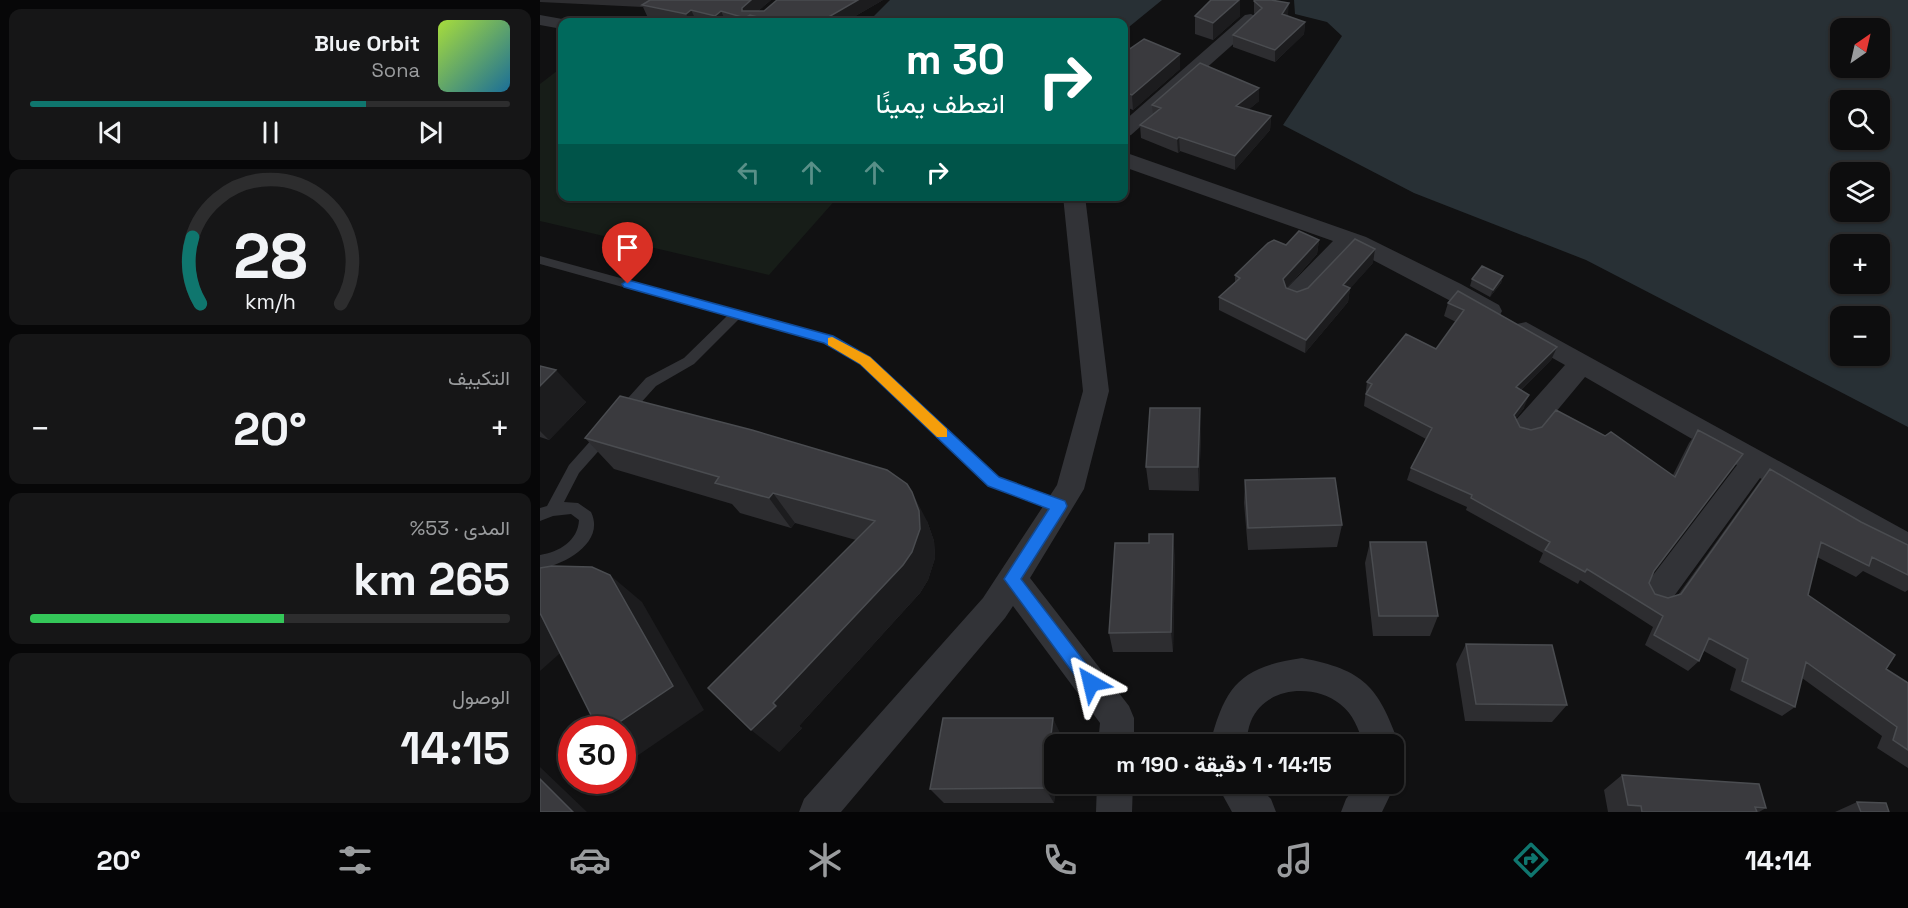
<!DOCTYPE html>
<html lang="ar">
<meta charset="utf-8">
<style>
body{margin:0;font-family:"Space Grotesk",Vazirmatn,sans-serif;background:#161617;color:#f1f3f6;direction:rtl;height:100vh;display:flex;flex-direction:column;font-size:22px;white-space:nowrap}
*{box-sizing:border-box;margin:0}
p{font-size:20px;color:#9a9c9e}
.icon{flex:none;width:33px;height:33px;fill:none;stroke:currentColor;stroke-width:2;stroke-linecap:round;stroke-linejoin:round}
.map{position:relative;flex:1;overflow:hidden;direction:ltr}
.side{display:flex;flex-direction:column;gap:9px;padding:9px;background:#070708;width:540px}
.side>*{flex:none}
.hud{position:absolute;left:18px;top:18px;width:570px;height:183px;border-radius:12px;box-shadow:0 2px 4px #0004,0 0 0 2px #2d2d2e;direction:rtl;background:#00695c;color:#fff;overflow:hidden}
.needle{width:39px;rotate:34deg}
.tools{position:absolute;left:1290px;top:18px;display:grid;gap:12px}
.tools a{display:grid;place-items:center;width:60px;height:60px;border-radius:12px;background:#0d0d0e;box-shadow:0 2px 4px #0004,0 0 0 2px #2d2d2e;font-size:30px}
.speed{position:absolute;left:18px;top:716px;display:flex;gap:12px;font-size:30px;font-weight:700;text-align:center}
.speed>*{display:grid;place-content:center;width:78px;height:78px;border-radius:50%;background:#0d0d0e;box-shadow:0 2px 4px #0004,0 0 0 2px #2d2d2e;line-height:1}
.speed .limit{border:9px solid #d22;background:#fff;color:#111}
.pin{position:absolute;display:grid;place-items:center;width:51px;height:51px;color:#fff;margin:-62px -26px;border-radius:50% 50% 50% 0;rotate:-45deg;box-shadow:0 0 6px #0007}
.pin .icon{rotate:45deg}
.me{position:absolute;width:66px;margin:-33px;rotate:323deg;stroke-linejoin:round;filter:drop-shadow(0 0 4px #0008)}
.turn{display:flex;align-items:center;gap:21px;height:126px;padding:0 24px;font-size:27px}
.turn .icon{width:78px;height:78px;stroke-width:2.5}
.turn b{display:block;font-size:42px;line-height:51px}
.lanes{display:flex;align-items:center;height:57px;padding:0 24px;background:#0003;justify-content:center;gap:30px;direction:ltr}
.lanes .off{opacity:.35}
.big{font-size:45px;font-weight:800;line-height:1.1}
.side .card{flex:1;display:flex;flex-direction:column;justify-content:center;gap:9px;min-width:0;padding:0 21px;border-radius:12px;background:#161617}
.side .dial{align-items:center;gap:0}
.dial svg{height:156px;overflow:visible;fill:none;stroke:#2d2d2e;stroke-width:7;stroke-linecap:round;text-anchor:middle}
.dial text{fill:#f1f3f6;stroke:none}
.song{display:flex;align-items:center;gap:18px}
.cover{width:72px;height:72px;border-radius:9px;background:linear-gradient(135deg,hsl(80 70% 55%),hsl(200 70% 35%))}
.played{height:6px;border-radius:3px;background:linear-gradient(90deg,#0f766e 70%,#2d2d2e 70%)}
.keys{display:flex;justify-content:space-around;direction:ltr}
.heat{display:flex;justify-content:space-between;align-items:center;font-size:33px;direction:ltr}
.charge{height:9px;border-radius:4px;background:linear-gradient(90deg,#34c759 53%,#2d2d2e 0)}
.trip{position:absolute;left:504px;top:734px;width:360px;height:60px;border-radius:12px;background:#0d0d0e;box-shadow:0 2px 4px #0004,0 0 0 2px #2d2d2e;font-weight:800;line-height:60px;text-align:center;direction:rtl}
.tabs{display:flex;height:96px;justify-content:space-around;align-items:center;background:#050506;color:#9a9c9e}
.tabs .icon{width:42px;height:42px}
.tabs .current{color:#0f766e}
.tabs b{font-size:27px;color:#f1f3f6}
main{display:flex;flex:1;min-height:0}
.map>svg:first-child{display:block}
.green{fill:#171d18}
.water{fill:#283035;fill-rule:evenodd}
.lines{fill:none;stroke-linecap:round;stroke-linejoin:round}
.service{fill:#323337;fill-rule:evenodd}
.minor{fill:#323337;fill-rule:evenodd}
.wall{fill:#2d2d30}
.shaded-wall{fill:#1c1c1e}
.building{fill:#3a3a3e;stroke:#4a4c50;stroke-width:1.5}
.route{fill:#1a73e8;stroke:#114b97;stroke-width:1.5}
.slow{fill:#f59e0b}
</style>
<main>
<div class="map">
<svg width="1368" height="812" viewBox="0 0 1368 812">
<rect width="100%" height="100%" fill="#111112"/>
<path class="green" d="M22 67V196L298 197 229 275 0 221V84Z"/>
<path class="water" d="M350 0H622L584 31V22H328Z
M754 0H1368V427L1046 260 874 193 743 125 802 36 787 22 755 14ZM1300 28H1340V68H1300ZM1300 100H1340V140H1300ZM1300 172H1340V212H1300ZM1300 244H1340V284H1300ZM1300 316H1340V356H1300Z"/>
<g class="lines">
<path class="service" d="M0 256 292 336 330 357 458 478 525 502 527 506 525 510 520 512 448 486 320 363 284 343 199 319 154 364 116 386 89 416H79L77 412 79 408 106 378 144 358 187 316 0 264Z
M66 427 71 429 73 433 71 437 39 473 24 502 38 503 51 512C66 543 23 565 0 569V555C19 552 38 541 39 520L31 514 13 516 0 521V508L7 506 29 465 61 429Z"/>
<path class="minor" d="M711 14 720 19 717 23 591 135 584 137V121L705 15Z
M0 15 28 20 30 22H22V29L0 25Z
M584 152 826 237 921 284 959 305 962 311 959 317 950 320 941 317 812 249 765 300 756 303 747 300 744 294 747 288 793 241 584 167Z
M523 196H545L569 391 544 489 490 578 589 706 594 718V744H558L560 723 473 606 465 618 301 812H259L264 799 443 598 517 485 543 391Z
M986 322 1368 532V561L1220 478 1129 603 1118 607 1107 603 1102 593 1107 583 1197 465 1045 377 995 437 985 440 975 437 971 429 975 421 1025 365 977 338 973 331 977 324Z
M762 658C824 670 838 686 859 744L854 756V744H823C819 729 813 714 800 704 773 683 725 687 711 721 708 728 707 737 706 744H670C685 686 700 667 762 658Z
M854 777 856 783 842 812H801L806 799 818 783H854Z
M557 783H593L592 812H556Z
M676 783H715L731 799 736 812H692Z"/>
</g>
<path class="wall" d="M0 0H231L218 11H224L343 0 305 22H132L108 18 103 7 0 2Z
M671 0H700V16L673 40 655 34V16Z
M714 1 748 15 747 16 765 22 764 34 735 62 693 47V35L715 15 714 13Z
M584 53 640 69 593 110 584 106Z
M719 101 708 110 731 116 730 130 695 170 640 151 638 153 601 138 600 125 613 114 612 105Z
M779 240 777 254 747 288 757 292 833 263 810 288 808 302 765 353 679 310V297L695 282V275L746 245Z
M963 276 961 283 950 297 930 286 932 279Z
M908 303 1017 347 1011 360 981 390 984 408 976 418 980 427 1133 475 1149 443 1158 430 1114 571 1109 583 1115 594 1128 598 1138 595 1220 481 1230 469 1321 522 1368 545V590L1365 592 1323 571 1316 577 1277 557 1268 595 1346 669 1368 683V768L1337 748 1342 736 1262 678 1255 707 1242 716 1190 690 1196 669 1164 651 1159 661 1148 671 1105 645 1113 627 1040 580 1038 584 999 562 1003 553 926 510 927 507 867 480 871 468 886 439 824 406 827 382 896 349 916 322 904 316Z
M0 366 46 402 9 440 0 437Z
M661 432 659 491 609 490 606 467Z
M45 438 387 521 394 541 395 558 388 580 380 593 259 726 262 728 239 752 316 540 255 523 251 528 200 513 192 504 74 469Z
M705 480 802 525 797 547 708 550 704 503Z
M830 542 898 616 890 636H833L825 563Z
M609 543 635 556 633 652H573L569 633Z
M926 644 1027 705 1012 722 925 721 916 664Z
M521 735 514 783H516L514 803H404L390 789Z
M1082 775 1226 808 1219 812H1068L1064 790Z
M1317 802 1349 812H1295Z"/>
<path class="shaded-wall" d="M211 0H231L212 16 210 15 213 22H207L202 11V8Z
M318 0H343L305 22H280Z
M699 0H700V16L673 40V23Z
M749 3 748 15 741 27 742 14Z
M151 10 157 22H150L146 14Z
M181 11 186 22H178L175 16Z
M765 22 764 34 735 62V50Z
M640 54V69L593 110 592 95Z
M719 88V101L696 120V106Z
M731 116 730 130 695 170V156Z
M639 137 640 151 638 153 637 139Z
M779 240 777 254 742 293 743 279Z
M835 249 833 263 801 299 803 285Z
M963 276 961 283 950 297 953 290Z
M810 288 808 302 765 353 766 340Z
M1017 347 1011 360 970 400 976 387Z
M16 370 46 402 9 440 0 431V386Z
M989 395 984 408 969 428 974 415Z
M660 408 661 432 659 491 658 467Z
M372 492 387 521 394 541 395 558 388 580 380 593 259 726 262 728 239 752 211 730 233 703Z
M233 493 255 523 251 528 229 498Z
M633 534 635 556 633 652 631 632Z
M70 575 102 602 164 710 97 756 82 747V729H69Z
M0 613 36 639 0 671Z
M513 718 521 735 520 744H514V783H516L514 803 505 788Z
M0 767 47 812H33L0 779Z"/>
<path class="building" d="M110 0H211L202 8V11H224L237 0H318L280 22H238L210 15 205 18 181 11 175 16 151 10 146 14 102 5Z
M671 0H699L673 23 655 16Z
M715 0H731L749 3 742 14 765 22 735 50 693 35 722 8 714 1Z
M604 39 640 54 592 95 584 92V53Z
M660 63 719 88 696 106 731 116 695 156 639 137 637 139 600 125 621 108 612 105Z
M759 231 779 240 743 279 746 288 757 292 768 288 815 239 835 249 803 285 810 288 766 340 679 297 700 278 695 275 728 243 734 240 746 245Z
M942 266 963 276 953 290 932 279Z
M918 291 1017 347 976 387 989 395 974 415 980 427 991 430 1002 427 1016 410 1065 436 1071 432 1135 477 1158 430 1203 454 1114 571 1109 583 1115 594 1128 598 1141 594 1230 469 1321 522 1368 545V575L1332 557 1329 566 1281 542 1268 595 1355 655 1346 669 1368 683V750L1353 740 1357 727 1266 662 1255 707 1202 681 1208 659 1169 638 1159 661 1114 635 1123 616 1047 569 1045 572 1005 550 1010 542 931 498 932 495 871 468 892 428 826 394 832 384 827 382 866 334 896 349 924 310 908 303Z
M0 366 16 370 0 386Z
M80 396 212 430 347 470 367 484 372 492 379 511 380 529 372 552 363 565 233 703 236 706 211 730 168 688 335 521 233 493 229 498 175 483 179 477 45 438Z
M610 408H660L658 467H606Z
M795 478 802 525 708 528 705 480Z
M609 534H633L631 632 569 633 575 543H609Z
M830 542H886L898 616H839Z
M12 566 52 567 70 575 133 686 69 729H58L0 613V568Z
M926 644 1012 645 1027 705 936 704Z
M403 718H513L505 788 390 789Z
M1082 775 1219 784 1226 808 1215 807 1217 812H1102L1101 806 1088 805Z
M0 779 33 812H0Z
M1317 802 1346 803 1349 812H1321Z"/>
<path class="route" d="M88 280 293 336 330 357 459 477 525 501 527 506 525 510 481 579 557 678 559 683 557 689 551 692 545 689 464 579 509 509 448 486 320 364 284 343 84 287 82 284Z"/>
<path class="slow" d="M292 337 330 357 407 429V437H397L320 364 288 345V338Z"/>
</svg>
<div class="tools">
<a><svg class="needle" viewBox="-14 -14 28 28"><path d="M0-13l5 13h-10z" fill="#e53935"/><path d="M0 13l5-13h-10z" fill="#9a9c9e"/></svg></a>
<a><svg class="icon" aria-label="search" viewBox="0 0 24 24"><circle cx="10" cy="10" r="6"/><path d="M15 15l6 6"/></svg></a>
<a><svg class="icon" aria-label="layers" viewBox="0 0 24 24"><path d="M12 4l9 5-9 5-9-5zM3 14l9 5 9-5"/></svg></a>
<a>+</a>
<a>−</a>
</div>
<div class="speed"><div class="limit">30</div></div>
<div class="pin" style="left:88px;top:284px;background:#d93025"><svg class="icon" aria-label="arrive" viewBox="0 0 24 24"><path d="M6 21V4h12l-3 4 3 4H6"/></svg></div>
<svg class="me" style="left:551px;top:683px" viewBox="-20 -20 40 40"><path d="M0-17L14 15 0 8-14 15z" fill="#1a73e8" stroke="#fff" stroke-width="4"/></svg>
<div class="trip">14:15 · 1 دقيقة · 190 m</div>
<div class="hud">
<div class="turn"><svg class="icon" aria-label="right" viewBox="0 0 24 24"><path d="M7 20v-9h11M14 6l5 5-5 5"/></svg><div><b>30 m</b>انعطف يمينًا</div></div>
<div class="lanes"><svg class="icon off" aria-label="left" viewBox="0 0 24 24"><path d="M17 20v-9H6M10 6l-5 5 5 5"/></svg><svg class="icon off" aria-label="ahead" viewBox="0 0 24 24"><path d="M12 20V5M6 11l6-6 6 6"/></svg><svg class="icon off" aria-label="ahead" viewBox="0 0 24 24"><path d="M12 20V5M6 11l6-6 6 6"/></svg><svg class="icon" aria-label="right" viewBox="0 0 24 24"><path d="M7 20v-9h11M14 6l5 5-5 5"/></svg></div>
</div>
</div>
<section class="side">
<div class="card">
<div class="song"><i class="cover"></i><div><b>Blue Orbit</b><p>Sona</p></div></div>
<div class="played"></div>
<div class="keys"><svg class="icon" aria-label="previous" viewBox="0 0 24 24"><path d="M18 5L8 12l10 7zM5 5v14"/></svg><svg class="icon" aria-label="pause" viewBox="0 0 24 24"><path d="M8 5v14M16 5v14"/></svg><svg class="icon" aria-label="next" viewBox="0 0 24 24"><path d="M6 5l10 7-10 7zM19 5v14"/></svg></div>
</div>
<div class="card dial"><svg viewBox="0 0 100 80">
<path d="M14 69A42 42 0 1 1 86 69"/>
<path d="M14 69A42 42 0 0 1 10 35" stroke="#0f766e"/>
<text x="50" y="56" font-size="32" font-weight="700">28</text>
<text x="50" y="72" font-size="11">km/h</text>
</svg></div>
<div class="card"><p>التكييف</p>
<div class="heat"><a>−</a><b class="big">20°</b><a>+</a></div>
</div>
<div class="card"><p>المدى · 53%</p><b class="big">265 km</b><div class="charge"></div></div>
<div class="card"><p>الوصول</p><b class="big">14:15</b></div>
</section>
</main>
<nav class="tabs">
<b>14:14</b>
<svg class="icon current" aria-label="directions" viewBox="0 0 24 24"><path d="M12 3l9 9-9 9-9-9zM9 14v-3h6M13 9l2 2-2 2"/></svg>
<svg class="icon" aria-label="music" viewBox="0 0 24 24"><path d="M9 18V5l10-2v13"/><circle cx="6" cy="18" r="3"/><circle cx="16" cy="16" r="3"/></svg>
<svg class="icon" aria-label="phone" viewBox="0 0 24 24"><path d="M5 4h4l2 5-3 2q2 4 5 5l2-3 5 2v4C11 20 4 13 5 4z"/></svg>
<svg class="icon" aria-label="climate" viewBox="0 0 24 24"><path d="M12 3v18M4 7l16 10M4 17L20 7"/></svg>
<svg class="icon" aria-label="car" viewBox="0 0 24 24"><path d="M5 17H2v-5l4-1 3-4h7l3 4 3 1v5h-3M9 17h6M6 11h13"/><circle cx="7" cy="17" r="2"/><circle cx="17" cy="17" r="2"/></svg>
<svg class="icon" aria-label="filters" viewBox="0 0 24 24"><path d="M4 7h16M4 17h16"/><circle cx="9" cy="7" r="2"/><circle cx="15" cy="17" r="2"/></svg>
<b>20°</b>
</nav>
